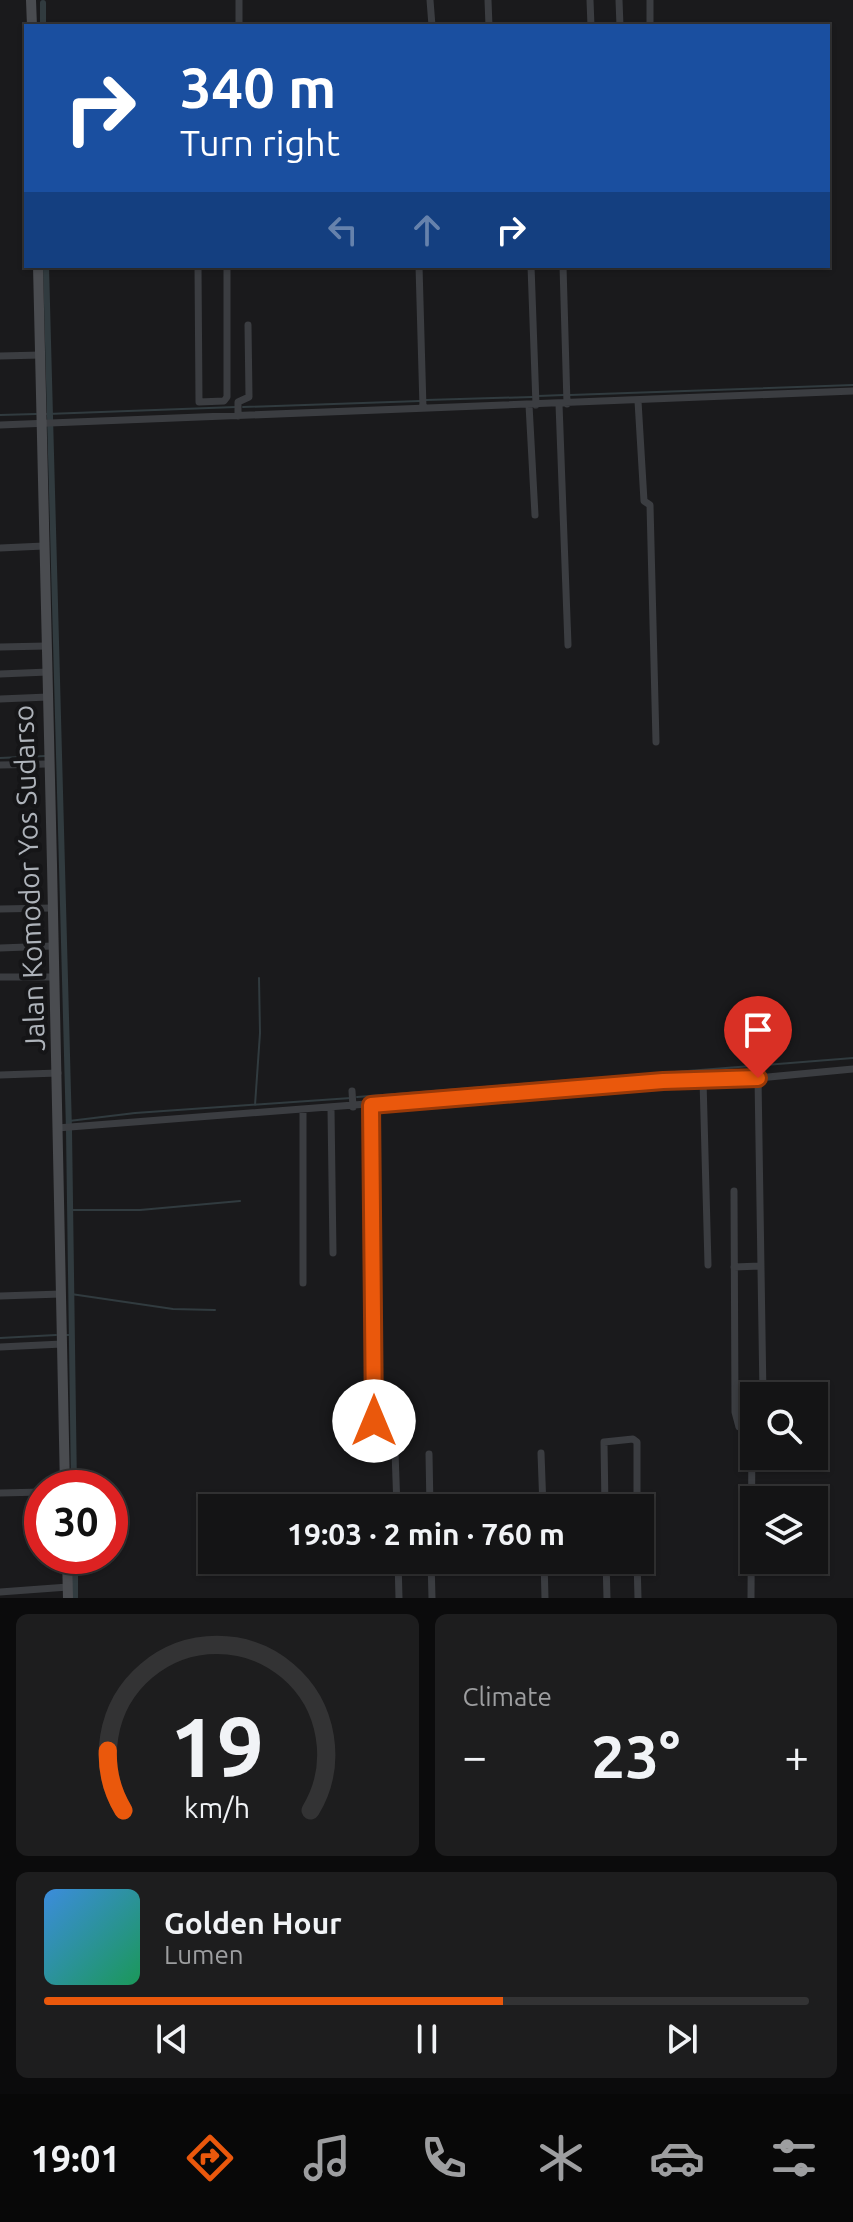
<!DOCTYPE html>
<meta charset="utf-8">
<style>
body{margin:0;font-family:Ubuntu,sans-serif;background:#1d1d1e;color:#f1f3f6;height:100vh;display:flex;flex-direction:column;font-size:30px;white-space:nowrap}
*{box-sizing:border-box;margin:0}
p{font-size:26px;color:#9d9ea0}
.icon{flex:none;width:44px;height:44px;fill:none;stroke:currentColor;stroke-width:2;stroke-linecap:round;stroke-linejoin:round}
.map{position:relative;height:1598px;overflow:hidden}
.drawer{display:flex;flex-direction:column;gap:16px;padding:16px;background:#0b0b0c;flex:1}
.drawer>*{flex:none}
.hud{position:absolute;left:24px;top:24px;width:806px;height:244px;border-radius:0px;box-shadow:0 2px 6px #0004,0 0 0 2px #333334;background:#1a4fa0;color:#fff;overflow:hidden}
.fabs{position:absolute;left:740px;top:1382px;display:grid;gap:16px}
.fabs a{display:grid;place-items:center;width:88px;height:88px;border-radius:0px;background:#141415;box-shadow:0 2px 6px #0004,0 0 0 2px #333334;font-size:40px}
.speed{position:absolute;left:24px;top:1470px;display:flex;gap:16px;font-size:40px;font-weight:700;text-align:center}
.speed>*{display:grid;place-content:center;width:104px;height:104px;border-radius:50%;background:#141415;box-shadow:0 2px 6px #0004,0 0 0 2px #333334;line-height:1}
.speed .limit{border:12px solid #d22;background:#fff;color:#111}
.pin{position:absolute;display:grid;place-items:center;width:68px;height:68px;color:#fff;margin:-82px -34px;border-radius:50% 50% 50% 0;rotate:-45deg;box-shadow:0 0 8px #0007}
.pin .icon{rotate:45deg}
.me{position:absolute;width:88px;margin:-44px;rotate:0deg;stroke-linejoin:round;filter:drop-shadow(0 0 6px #0008)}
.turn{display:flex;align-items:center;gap:28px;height:168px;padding:0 24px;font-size:36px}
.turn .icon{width:104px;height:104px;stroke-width:2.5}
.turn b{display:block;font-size:56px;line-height:68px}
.lanes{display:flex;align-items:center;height:76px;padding:0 24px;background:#0003;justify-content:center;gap:40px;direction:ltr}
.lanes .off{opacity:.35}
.big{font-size:60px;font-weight:700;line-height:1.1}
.drawer .widget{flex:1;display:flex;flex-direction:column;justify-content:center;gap:12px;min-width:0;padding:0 28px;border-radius:12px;background:#1d1d1e}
.drawer .dial{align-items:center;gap:0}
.dial svg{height:208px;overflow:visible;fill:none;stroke:#333334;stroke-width:7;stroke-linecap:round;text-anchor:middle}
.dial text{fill:#f1f3f6;stroke:none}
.song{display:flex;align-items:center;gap:24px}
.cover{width:96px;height:96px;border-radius:12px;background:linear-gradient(135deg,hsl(210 70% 55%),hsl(150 70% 35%))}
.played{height:8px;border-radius:4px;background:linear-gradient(90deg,#ea580c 60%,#333334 60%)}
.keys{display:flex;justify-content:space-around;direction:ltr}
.heat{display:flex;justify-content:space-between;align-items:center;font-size:44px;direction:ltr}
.drawer .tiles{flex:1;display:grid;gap:16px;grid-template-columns:1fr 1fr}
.widget:last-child{grid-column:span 2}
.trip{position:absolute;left:198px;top:1494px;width:456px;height:80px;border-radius:0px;background:#141415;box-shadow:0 2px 6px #0004,0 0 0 2px #333334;font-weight:700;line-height:80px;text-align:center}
.tabs{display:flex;height:128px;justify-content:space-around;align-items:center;background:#080808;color:#9d9ea0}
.tabs .icon{width:56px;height:56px}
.tabs .on{color:#ea580c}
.tabs b{font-size:36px;color:#f1f3f6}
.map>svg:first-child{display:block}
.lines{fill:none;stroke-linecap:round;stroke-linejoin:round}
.stream{stroke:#313b3f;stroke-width:2}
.canal{stroke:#313b3f;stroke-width:6}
.street{stroke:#3b3d41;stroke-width:7}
.secondary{stroke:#4a4c50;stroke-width:10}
.route-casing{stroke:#983908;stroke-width:20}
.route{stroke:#ea580c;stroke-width:14}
.labels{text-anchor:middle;stroke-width:8;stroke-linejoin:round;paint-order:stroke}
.street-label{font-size:28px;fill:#aeb3ba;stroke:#151517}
</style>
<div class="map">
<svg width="853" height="1598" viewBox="0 0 853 1598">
<rect width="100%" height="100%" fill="#1a1a1c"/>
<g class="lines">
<path class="stream" d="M570 395 853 385
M538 396 564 395
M426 400 532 397
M243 407 420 401
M47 414 236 407
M0 415 36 414
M0 758 45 756
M357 1097 853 1058
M255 1105 260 1033 259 978
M69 1121 135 1113 351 1098
M70 1210H140L240 1201
M71 1294 173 1309 215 1310
M67 1335H72
M0 1338 56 1335"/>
<path class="canal" d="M43 3V26
M46 266 69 1130 74 1488
M75 1556V1598"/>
<path class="street" d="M239 0V26
M430 0 432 26
M488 0 489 26
M590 0 591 26
M619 0 620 26
M650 0V26
M198 266 199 402 224 401 227 397V266
M419 266 423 408
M531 266 536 405
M563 266 567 404
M0 356 41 355
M638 401 644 501 650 505 656 742
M559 404 568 645
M529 405 535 515
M238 416V402L249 397 248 325
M0 425 853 391
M0 548 44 546
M0 647 46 646
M0 674 48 672
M0 699 48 697
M0 765 48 764
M0 909 52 908
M0 948 53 946
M0 977H54
M0 1075 58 1073
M758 1078 763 1396
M703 1080 708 1265
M352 1091 353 1107
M371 1105 374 1452
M331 1109 333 1253
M57 1128 663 1081 758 1078 853 1069
M734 1191 735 1412 739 1427 752 1431 751 1598
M734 1267 760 1266
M303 1283V1111
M0 1296 61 1294
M0 1347 62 1344
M395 1451 397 1508
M541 1453 543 1508
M429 1454 430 1508
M0 1493 42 1492
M605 1508 604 1442 633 1439 637 1442V1508
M398 1560 399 1598
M431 1560 432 1598
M544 1560 545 1598
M606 1560 607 1598
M637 1560 638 1598
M398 1563H431
M0 1592 68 1587"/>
<path class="secondary" d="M31 0 32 26
M38 266C49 673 56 1081 65 1488
M67 1556 68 1598"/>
</g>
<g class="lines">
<defs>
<path id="route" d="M374 1421 371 1105 663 1081 758 1078"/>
</defs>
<use href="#route" class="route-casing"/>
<use href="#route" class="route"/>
</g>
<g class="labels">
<g class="street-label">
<text transform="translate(29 878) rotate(-92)" y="10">Jalan Komodor Yos Sudarso</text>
</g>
</g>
</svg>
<div class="fabs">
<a><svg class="icon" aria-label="search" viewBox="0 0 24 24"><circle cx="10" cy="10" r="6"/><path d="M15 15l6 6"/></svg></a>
<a><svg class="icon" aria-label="layers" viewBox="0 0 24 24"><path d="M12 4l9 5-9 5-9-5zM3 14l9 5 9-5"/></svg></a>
</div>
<div class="speed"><div class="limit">30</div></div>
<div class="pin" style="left:758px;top:1078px;background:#d93025"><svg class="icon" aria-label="arrive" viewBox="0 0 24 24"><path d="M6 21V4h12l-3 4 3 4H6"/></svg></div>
<svg class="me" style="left:374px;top:1421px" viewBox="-20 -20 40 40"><circle r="19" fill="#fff"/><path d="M0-13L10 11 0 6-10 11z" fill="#ea580c"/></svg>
<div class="trip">19:03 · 2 min · 760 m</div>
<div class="hud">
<div class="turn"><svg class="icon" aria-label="right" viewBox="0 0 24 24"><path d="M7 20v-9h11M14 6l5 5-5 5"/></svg><div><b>340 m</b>Turn right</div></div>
<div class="lanes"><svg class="icon off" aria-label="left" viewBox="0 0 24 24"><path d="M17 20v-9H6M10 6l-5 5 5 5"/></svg><svg class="icon off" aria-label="ahead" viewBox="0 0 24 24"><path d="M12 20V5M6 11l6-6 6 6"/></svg><svg class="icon" aria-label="right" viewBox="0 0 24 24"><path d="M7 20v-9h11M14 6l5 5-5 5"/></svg></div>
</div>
</div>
<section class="drawer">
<div class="tiles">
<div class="widget dial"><svg viewBox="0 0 100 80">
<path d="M14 69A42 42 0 1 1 86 69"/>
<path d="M14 69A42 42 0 0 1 8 46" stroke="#ea580c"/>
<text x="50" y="56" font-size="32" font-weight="700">19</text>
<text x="50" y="72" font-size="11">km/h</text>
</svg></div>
<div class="widget"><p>Climate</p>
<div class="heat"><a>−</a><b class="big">23°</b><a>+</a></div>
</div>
<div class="widget">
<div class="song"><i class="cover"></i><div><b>Golden Hour</b><p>Lumen</p></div></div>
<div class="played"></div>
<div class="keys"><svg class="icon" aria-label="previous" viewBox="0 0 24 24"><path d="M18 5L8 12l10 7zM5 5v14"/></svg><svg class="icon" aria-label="pause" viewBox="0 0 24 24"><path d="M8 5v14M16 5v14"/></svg><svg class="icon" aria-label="next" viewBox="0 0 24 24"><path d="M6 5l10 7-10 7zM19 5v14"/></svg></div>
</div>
</div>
</section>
<nav class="tabs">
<b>19:01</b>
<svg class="icon on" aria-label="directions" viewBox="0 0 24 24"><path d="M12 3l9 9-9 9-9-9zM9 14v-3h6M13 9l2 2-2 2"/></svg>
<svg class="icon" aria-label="music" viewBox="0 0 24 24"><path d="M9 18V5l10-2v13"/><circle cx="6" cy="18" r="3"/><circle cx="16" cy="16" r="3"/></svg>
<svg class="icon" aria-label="phone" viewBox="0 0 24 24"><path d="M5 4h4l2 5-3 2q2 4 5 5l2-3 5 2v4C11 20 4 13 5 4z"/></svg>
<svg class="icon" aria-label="climate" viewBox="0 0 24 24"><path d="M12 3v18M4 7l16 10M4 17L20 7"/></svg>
<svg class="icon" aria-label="car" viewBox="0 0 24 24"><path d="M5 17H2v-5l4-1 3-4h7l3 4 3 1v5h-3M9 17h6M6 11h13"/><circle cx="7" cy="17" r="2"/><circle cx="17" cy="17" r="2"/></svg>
<svg class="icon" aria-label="filters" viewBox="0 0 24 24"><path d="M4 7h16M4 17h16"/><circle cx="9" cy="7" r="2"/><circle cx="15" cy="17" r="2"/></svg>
</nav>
